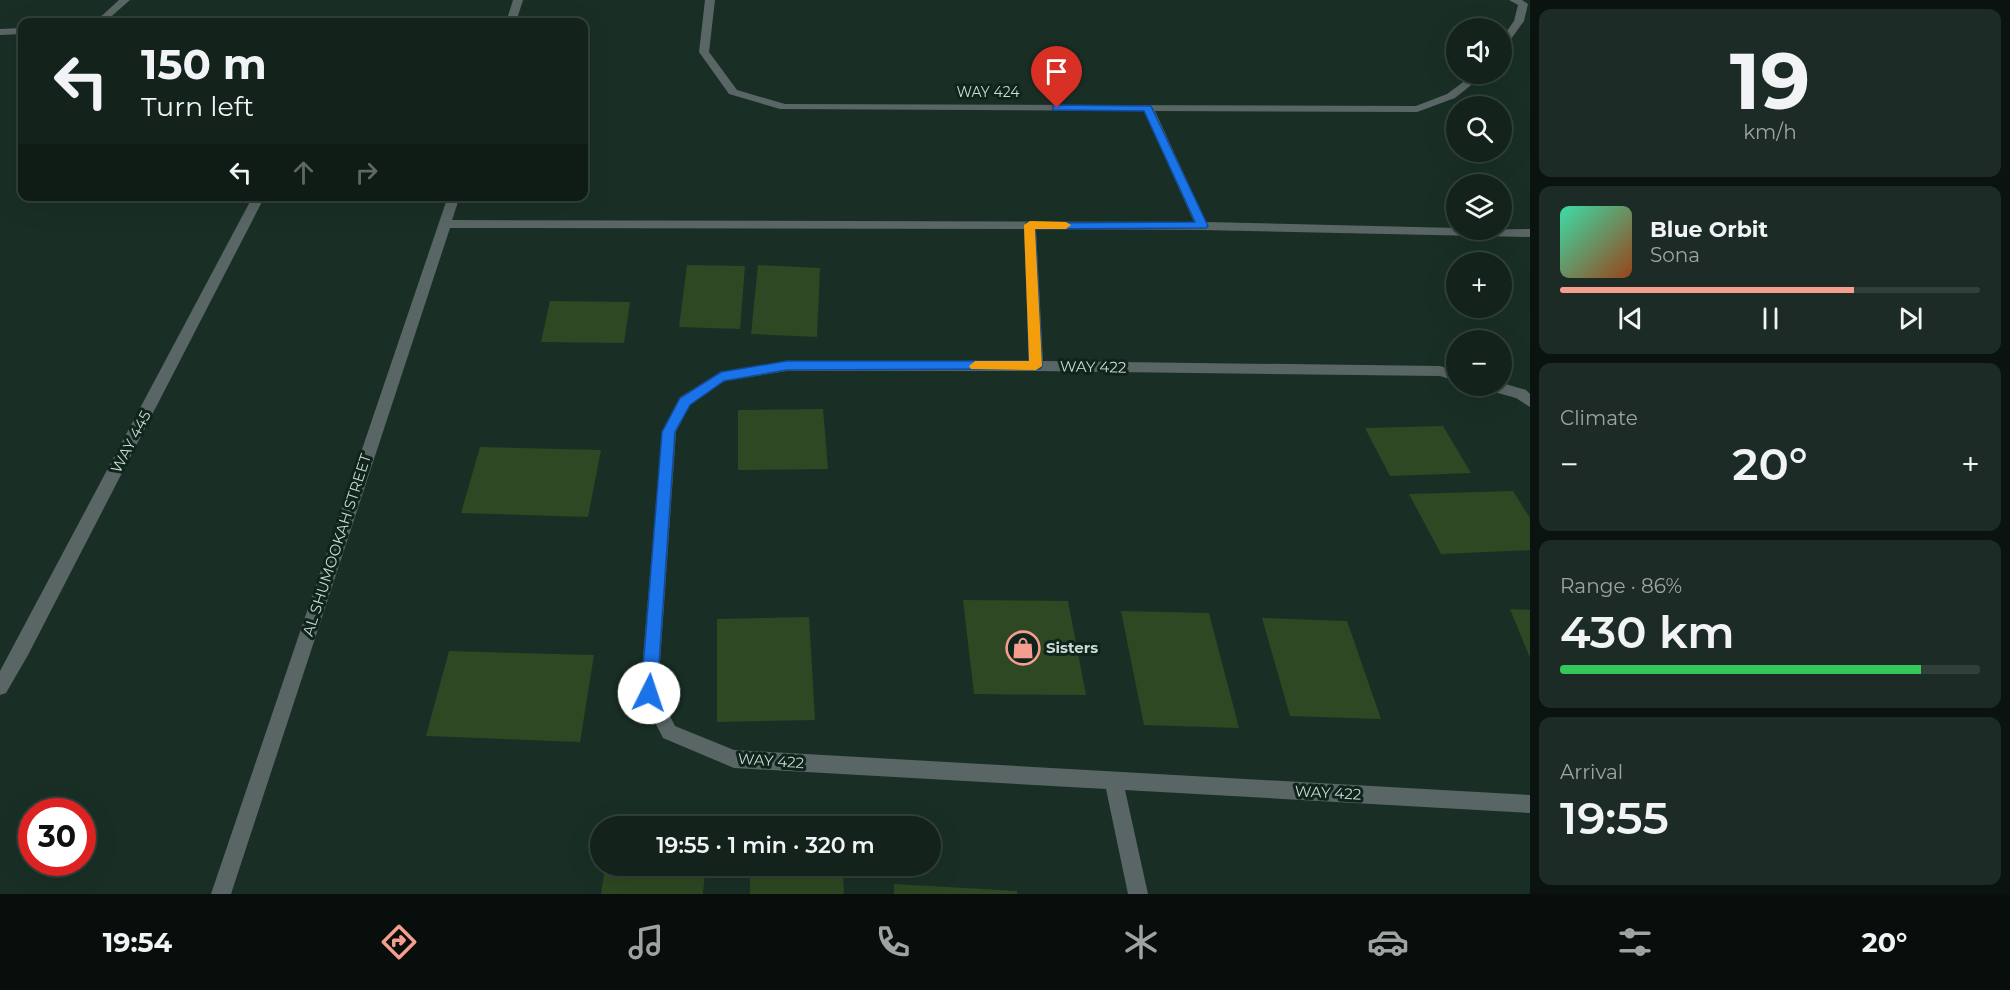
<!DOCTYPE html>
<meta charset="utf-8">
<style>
body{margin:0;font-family:Montserrat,sans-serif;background:#1c2b25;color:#f1f3f6;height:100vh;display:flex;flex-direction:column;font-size:22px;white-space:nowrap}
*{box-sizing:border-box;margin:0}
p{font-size:20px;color:#9da4a3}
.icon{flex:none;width:33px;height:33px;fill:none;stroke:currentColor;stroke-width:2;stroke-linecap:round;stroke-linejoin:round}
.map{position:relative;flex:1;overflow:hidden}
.panel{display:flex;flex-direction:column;gap:9px;padding:9px;background:#0a130f;width:480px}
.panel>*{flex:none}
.banner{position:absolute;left:18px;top:18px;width:570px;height:183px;border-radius:12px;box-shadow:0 6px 24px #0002,0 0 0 2px #32403b;background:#13231c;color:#f1f3f6;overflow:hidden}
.buttons{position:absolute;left:1446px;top:18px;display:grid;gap:12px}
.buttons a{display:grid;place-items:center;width:66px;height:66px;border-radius:50%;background:#13231c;box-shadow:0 6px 24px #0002,0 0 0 2px #32403b;font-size:30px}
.speed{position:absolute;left:18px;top:798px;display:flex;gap:12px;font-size:30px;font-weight:700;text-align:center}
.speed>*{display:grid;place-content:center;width:78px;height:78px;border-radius:50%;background:#13231c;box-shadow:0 6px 24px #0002,0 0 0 2px #32403b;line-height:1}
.speed .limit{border:9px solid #d22;background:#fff;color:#111}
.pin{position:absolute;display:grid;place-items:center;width:51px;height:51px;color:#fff;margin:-62px -26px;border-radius:50% 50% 50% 0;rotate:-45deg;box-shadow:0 0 6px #0007}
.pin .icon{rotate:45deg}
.me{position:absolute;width:66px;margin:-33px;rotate:4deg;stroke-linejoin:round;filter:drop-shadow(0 0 4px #0008)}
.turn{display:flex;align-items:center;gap:21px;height:126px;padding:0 24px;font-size:27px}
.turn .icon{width:78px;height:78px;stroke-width:2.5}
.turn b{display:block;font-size:42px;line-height:51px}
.lanes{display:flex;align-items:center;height:57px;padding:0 24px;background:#0003;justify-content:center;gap:30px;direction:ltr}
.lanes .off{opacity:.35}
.big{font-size:45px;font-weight:600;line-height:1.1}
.panel .widget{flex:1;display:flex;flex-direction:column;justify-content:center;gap:9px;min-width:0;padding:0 21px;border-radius:12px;background:#1c2b25}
.panel .dial{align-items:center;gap:0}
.dial b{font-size:78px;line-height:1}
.song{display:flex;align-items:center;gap:18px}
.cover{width:72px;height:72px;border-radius:9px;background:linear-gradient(135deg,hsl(160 70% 55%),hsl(20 70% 35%))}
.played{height:6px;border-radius:3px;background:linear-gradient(90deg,#f59d8e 70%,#32403b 70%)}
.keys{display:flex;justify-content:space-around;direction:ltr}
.heat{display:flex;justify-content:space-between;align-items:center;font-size:33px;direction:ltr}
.charge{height:9px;border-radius:4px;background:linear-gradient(90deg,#34c759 86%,#32403b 0)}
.trip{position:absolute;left:590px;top:816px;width:351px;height:60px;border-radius:30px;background:#13231c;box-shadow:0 6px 24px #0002,0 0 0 2px #32403b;font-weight:600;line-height:60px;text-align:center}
.dock{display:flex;height:96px;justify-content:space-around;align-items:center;background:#080e0b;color:#9da4a3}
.dock .icon{width:42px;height:42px}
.dock .on{color:#f59d8e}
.dock b{font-size:27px;color:#f1f3f6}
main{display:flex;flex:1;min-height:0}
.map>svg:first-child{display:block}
.building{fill:#2d4822}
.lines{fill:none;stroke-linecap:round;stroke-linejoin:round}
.minor{fill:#5a6665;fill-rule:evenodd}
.route{fill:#1a73e8;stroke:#114b97;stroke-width:1.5}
.slow{fill:#f59e0b}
.labels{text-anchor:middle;stroke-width:6;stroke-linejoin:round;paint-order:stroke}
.far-street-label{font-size:14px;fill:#ccdad3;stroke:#0f251c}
.street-label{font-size:15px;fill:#ccdad3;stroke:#0f251c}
.poi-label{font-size:15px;font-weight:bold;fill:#ccdad3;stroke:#0f251c;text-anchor:start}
</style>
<main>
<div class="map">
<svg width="1530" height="894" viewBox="0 0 1530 894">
<rect width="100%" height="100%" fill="#192f25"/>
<path class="building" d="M687 265 745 266 740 329 679 327Z
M758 265 820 268 817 337 751 334Z
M550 301 630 302 624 343 541 342Z
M823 409 828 469 738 470V410Z
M1443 426 1471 473 1390 476 1365 428Z
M480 447 601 450 588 517 461 513Z
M1513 491 1530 518V550L1441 554 1409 494Z
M963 600 1068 601 1086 695 974 694Z
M1510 609 1530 610V658Z
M1121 611 1209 613 1239 728 1144 725Z
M809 617 815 720 717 722V619Z
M1262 618 1347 621 1381 719 1290 716Z
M449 651 594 655 580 742 426 736Z
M750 866H843L844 894H750Z
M605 867 705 871 703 894H601Z
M894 884 1017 891V894H894Z"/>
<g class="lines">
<path class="minor" d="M119 0H130L105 22H95Z
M513 0H523L516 22H506Z
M705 0H715L709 52 737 90 785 104 1416 106 1447 94 1474 74H1485L1455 98 1417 112 1155 111 1206 222 1456 228V230L1530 229V237L1202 230 1036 229 1043 361 1440 366 1456 371V381L1440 376 1036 371H787L725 381 690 404 676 432 658 692 675 726 734 750 1530 795V813L1125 790 1148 894H1128L1106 789 734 768 663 738 640 693 662 432 680 397 721 372 787 361H1029L1024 229 450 228 231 894H211L448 196H460L452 220 1194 222 1144 111 780 109 729 94 699 52Z
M1509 0H1522L1528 4 1524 21 1506 46 1502 47V38L1514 21 1518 5Z
M22 28V34L0 35V29Z
M253 196H265L28 655 6 693 0 695V671Z
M1502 383 1526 390 1530 394V407L1516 398 1487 390 1485 386H1502Z"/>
</g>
<path class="route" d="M1057 105 1151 106 1208 226 1206 228 1035 229 1042 366 1040 369 787 370 724 381 690 405 675 432 657 693 655 698 649 700 644 698 641 693 662 432 680 398 721 372 787 361H1029L1026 223 1195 222 1144 111 1053 110V106Z"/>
<path class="slow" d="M1030 221 1066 222 1071 225 1066 229H1035L1042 366 1036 370 971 369 969 366 975 361H1029L1024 225Z"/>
<defs>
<symbol id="shop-ring" viewBox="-11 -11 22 22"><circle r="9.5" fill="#0f251c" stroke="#f59d8e" stroke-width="1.5"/><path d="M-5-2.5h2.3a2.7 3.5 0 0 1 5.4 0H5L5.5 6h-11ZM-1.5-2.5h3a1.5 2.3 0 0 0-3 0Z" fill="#f59d8e"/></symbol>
</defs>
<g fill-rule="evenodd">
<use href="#shop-ring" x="1004" y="629" width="38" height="38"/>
</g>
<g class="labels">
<g class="far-street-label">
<text x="988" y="97">WAY 424</text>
</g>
<g class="street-label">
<text transform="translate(1093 367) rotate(1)" y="5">WAY 422</text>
<text transform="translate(131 442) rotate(-62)" y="5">WAY 445</text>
<text transform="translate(337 545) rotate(-72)" y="5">AL SHUMOOKAH STREET</text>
<text transform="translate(771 761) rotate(4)" y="5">WAY 422</text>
<text transform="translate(1328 793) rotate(3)" y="5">WAY 422</text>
</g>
<g class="poi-label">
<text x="1046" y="653">Sisters</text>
</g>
</g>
</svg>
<div class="buttons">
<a><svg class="icon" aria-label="sound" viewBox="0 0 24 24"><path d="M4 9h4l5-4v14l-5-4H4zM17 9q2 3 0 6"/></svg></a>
<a><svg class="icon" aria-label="search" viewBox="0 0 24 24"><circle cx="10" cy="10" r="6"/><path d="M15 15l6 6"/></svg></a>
<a><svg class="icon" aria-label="layers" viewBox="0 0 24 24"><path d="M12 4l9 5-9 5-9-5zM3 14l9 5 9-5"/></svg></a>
<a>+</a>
<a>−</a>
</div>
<div class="speed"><div class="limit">30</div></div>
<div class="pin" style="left:1057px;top:108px;background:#d93025"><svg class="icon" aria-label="arrive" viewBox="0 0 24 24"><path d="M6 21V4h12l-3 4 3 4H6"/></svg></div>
<svg class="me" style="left:649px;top:693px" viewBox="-20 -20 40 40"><circle r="19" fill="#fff"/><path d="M0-13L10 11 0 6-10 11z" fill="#1a73e8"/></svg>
<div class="trip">19:55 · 1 min · 320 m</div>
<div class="banner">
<div class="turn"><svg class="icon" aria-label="left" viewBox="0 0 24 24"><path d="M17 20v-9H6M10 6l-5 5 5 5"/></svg><div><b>150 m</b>Turn left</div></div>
<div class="lanes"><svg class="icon" aria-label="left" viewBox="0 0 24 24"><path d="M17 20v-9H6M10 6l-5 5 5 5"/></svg><svg class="icon off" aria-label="ahead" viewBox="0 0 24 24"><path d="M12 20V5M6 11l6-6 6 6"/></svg><svg class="icon off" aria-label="right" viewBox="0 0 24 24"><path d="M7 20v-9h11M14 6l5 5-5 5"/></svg></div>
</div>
</div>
<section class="panel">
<div class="widget dial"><b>19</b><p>km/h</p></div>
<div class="widget">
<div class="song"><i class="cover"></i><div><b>Blue Orbit</b><p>Sona</p></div></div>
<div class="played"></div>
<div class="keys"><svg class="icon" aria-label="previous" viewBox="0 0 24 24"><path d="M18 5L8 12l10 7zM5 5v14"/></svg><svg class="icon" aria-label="pause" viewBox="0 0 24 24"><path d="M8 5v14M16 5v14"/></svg><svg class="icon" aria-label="next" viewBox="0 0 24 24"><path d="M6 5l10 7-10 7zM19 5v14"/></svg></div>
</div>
<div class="widget"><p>Climate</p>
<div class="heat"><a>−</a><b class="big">20°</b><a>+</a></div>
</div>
<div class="widget"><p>Range · 86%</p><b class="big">430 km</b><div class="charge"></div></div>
<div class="widget"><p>Arrival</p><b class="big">19:55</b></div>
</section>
</main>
<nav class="dock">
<b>19:54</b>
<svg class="icon on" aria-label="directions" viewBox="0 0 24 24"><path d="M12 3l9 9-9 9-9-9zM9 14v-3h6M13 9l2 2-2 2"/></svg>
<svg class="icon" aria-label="music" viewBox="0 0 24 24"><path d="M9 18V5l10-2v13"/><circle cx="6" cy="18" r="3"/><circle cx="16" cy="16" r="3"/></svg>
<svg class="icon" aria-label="phone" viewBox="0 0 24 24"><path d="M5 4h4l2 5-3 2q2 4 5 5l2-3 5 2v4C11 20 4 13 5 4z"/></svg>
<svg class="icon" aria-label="climate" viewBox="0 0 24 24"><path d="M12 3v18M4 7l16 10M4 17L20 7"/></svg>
<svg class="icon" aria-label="car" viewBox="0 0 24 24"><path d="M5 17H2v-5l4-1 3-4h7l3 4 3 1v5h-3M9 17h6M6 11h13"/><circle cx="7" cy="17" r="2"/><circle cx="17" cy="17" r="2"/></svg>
<svg class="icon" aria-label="filters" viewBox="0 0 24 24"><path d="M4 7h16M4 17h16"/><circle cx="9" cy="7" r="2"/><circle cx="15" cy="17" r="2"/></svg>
<b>20°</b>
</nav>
